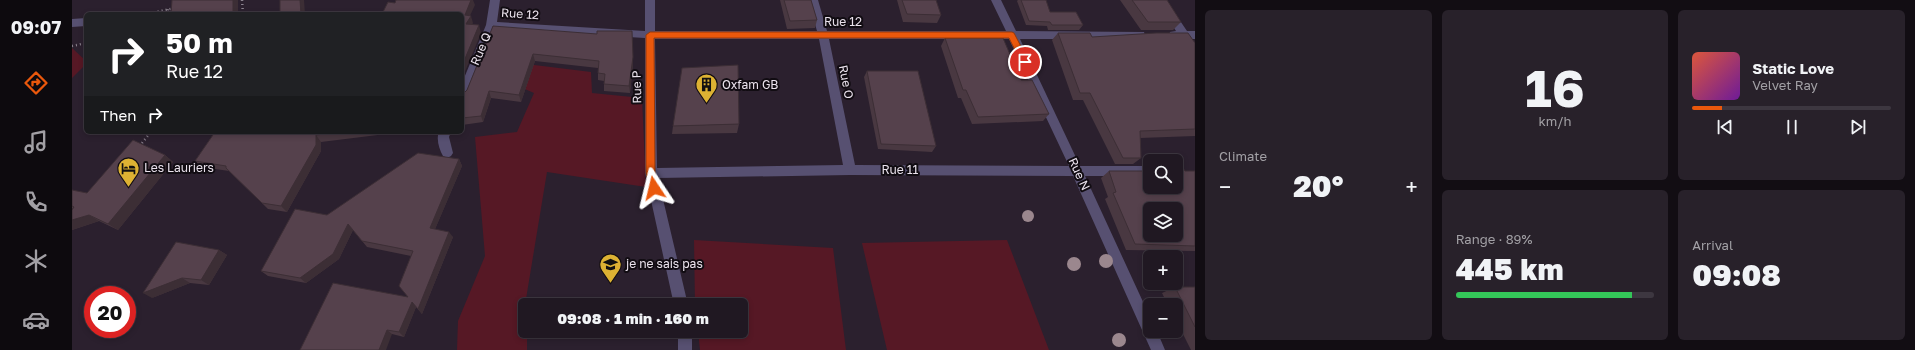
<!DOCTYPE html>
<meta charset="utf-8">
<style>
body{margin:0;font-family:"Golos Text",sans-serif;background:#28212a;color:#f1f3f6;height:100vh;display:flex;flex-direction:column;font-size:15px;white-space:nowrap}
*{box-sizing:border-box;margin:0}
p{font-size:13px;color:#a2a0a5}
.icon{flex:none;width:22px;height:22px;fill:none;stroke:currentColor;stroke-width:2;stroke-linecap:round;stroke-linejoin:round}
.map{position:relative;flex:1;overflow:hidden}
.side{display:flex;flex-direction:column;gap:10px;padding:10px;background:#120d13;width:720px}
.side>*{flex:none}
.hud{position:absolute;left:12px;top:12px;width:380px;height:122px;border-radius:6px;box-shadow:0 2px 6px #0003,0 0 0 1px #3d3740;background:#202124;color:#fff;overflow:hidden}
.controls{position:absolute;left:1071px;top:154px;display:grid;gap:8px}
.controls a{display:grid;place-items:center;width:40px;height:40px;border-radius:6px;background:#201822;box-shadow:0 2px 6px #0003,0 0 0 1px #3d3740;font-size:20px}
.speed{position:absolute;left:12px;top:286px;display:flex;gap:8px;font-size:20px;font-weight:700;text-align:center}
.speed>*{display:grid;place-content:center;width:52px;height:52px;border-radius:50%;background:#201822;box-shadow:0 2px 6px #0003,0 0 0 1px #3d3740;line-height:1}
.speed .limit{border:6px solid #d22;background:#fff;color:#111}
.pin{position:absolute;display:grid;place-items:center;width:34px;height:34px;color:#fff;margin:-17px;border:2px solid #fff;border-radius:50%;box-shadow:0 1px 4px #0007}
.me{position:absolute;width:44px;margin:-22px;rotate:350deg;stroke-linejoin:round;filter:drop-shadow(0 0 3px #0008)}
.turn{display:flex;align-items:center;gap:14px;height:84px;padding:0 16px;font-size:18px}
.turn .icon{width:52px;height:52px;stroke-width:2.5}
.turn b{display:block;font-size:28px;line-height:34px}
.then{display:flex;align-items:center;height:38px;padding:0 16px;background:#0003;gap:8px;font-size:15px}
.big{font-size:30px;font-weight:800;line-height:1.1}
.side .tile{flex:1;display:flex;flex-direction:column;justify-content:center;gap:6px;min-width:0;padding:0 14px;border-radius:6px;background:#28212a}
.side .dial{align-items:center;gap:0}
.dial b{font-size:52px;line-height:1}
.song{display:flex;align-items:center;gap:12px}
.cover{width:48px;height:48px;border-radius:6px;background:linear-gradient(135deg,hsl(10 70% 55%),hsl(280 70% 35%))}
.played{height:4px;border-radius:2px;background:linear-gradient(90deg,#ea580c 15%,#3d3740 15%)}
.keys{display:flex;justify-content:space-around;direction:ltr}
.heat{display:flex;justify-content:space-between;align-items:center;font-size:22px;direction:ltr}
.charge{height:6px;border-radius:3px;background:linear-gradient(90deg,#34c759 89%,#3d3740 0)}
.side .tiles{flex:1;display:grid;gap:10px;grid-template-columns:repeat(3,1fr)}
.tile:first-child{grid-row:span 2}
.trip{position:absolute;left:446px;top:298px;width:230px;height:40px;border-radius:6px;background:#201822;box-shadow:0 2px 6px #0003,0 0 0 1px #3d3740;font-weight:800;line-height:40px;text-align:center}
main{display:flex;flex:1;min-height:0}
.menu{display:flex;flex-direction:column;width:72px;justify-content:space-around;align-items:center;background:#0d0a0e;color:#a2a0a5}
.menu .icon{width:28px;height:28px}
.menu .active{color:#ea580c}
.menu b{font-size:18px;color:#f1f3f6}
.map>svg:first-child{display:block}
.green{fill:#561825}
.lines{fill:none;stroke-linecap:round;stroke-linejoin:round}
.path{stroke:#8d8490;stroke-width:2.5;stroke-dasharray:1 3;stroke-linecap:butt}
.minor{fill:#575071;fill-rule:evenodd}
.tree{fill:#9b878e}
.wall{fill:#493841}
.shaded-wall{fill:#3c2e35}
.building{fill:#55414c;stroke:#3c2e35;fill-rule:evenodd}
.route{fill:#ea580c;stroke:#983908}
.labels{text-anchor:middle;stroke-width:4;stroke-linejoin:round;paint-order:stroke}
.street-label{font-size:12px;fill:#ebe3ed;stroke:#110c12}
.poi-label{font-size:12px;fill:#ebe3ed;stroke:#110c12;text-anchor:start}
</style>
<main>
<nav class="menu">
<b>09:07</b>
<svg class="icon active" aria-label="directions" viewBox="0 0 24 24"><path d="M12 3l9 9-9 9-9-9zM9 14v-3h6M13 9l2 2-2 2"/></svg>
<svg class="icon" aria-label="music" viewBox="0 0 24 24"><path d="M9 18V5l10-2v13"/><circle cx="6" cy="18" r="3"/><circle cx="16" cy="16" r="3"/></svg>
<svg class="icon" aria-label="phone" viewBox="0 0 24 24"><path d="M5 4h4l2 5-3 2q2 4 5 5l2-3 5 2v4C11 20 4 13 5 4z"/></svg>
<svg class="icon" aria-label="climate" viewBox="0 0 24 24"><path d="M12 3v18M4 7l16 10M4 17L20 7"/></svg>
<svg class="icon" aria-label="car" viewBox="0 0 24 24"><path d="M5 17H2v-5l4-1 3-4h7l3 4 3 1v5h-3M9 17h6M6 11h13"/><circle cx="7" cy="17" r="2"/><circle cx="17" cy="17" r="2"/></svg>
</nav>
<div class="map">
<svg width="1123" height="350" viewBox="0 0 1123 350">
<rect width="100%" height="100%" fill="#2b202e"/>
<path class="green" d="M0 48 14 61V64L0 78Z
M422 60 519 72 520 93 570 98 574 187 475 172 453 305V331H455V350H385L386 321 413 256 403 137 445 132 462 93 413 72Z
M622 240 761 248 774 350H628L626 331H669V305H623Z
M935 240 977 350H815L790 243Z"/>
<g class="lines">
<path class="path" d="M170 0 171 14
M74 14 103 8
M90 14 95 13 96 9
M0 46 14 43
M70 143 79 132"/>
<path class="minor" d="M418 0H428L425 22 573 31V0H583V31H745L736 0H746L755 31H934L919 0H929L944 31 1072 32 1073 35 1072 38 1068 39H948L1008 166H1078V176H1013L1078 317V331H1085L1093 350H1079L1001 176 778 175 586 178 616 305H602L573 173V38L423 29 396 96 394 99 390 100V83L414 25ZM583 39H747L771 165 585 168ZM757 39H937L997 166 783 165Z
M1084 0H1094L1115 31H1123V39H1120L1123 43V55L1119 54 1109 39 1098 38 1097 35 1098 32 1104 31Z
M14 18V26L0 27V19Z
M367 132H379L377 137 381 153 379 156 375 158 371 156C367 149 364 139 367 132Z
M606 331H620V350H606Z"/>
</g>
<g class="tree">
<circle cx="956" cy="216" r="6"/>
<circle cx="1034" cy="261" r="7"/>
<circle cx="1002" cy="264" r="7"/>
<circle cx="1047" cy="340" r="7"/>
</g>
<path class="wall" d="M708 0H739L745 20 743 28 715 29Z
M825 0H864L869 15 865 23 831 22Z
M946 0H949L1011 25 1007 30H976L975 26 954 25 945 1Z
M1048 0H1095L1109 22 1101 30H1069Z
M421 26 561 64 558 93 532 91V81L526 80V68L463 61 449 102 419 98 411 122 390 125V94L392 93 395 90Z
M986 33 1020 37 1123 43V136L1068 138 1069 158 1061 164H1043L1011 100H1001L980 40Z
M873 38 949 80 977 114 971 121 900 124 889 98H886L869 46Z
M795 71 864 146 860 152 806 149 792 77Z
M667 124 665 133 600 134 601 126Z
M143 132H322V133L249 142V151L215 212 196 209 157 171 130 167 123 161Z
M93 155 101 162 46 230 27 221 0 230V210L1 209 0 208V190L15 193Z
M387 159 390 166 363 229 381 237 350 314 344 307 332 337 320 334 228 350 336 297 339 256 295 247 281 230 267 259 234 283 196 276 189 271 255 215Z
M1037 171H1123V251L1054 250 1033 199 1036 197 1029 178Z
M147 250 155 255 137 285 118 283 80 298Z
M1103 287H1123V350H1119L1104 320V305H1096L1090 293Z"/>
<path class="shaded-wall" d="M161 0H166V14H161Z
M228 0H232L233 14H229Z
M399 0H401L403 5 395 22 393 15Z
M399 16 401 23 397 32 394 24Z
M407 25 409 33 390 79V66Z
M461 54 463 61 449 102 447 95Z
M561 57V64L558 93 557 86Z
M417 91 419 98 411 122 409 116Z
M244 135 249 142V151L215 212 209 206Z
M93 155 101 162 46 230 36 224Z
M387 159 390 166 361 234 358 228Z
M17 215 27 221 0 230V220Z
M276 224 281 230 267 259 234 283 228 278Z
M377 232 381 237 350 314 346 309Z
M147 250 155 255 137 285 129 280Z
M110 278 118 283 80 298 71 293Z
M340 302 344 307 332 337 327 332Z
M315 330 320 334 314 350H307Z"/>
<path class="building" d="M100 0H161V14H99Z
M208 0H228L229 14H208Z
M324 0H399L393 15 399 16 394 24 407 25 390 66V14H310L316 2 323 3Z
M712 0H739L745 20 718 21Z
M830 0H864L869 15 835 14Z
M949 0H974L978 12H1004L1011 25H980L978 22 957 21Z
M1060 0H1095L1109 22H1076Z
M421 26 525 34V31H560L561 57 557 86 532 84 533 74 526 73 527 61 461 54 447 95 417 91 409 116 390 118V94L392 93 395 90Z
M986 33H1018L1020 37 1084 33H1116L1123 43V129L1068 131 1069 158H1051L1018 93H1008Z
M873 38H931L949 80H960L977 114 906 117 894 90H891Z
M666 65 667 124 601 126 610 68Z
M795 71H846L864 146 809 144Z
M143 132H271L244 135V145L209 206 190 203 154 168V166L123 161Z
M61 140 93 155 36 224 17 215 0 220V210L2 207 0 206V190L15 193Z
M346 153 387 159 358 228 377 232 346 309 340 302 327 332 315 330 307 350H228L261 283 336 297 327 286 341 251 290 241 276 224 261 254 228 278 189 271 223 209 255 215Z
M1104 168H1111L1113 171H1123V246L1063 244 1041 193 1044 192 1037 171H1078V187H1104ZM1078 209H1104V235H1078Z
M104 242 147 250 129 280 110 278 71 293Z
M1103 287H1123V327Z"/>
<path class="route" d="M578 32H940L942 33 957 62 956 64H950L937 38H582L583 173 587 188 582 191 578 188 574 173V35Z"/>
<defs>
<symbol id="building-pin" viewBox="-11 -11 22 30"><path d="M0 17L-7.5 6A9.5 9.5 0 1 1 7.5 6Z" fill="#ddb233" stroke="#110c12"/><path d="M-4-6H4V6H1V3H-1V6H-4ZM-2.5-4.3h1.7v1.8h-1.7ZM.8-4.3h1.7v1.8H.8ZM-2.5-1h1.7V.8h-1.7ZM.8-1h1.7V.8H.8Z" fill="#111"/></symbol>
<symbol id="hotel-pin" viewBox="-11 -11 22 30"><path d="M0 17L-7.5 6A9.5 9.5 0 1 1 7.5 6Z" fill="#ddb233" stroke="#110c12"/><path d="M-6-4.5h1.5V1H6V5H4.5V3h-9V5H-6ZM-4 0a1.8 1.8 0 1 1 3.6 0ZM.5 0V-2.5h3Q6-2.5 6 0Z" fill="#111"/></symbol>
<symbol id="school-pin" viewBox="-11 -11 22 30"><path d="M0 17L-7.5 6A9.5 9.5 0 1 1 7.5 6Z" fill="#ddb233" stroke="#110c12"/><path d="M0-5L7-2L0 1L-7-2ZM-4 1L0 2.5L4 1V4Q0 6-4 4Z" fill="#111"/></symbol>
</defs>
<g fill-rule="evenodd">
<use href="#building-pin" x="622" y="72" width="25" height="34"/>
<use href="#hotel-pin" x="44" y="156" width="25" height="34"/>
<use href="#school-pin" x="526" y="252" width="25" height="34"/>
</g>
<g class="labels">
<g class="street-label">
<text transform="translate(448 14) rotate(4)" y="4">Rue 12</text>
<text x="771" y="26">Rue 12</text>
<text transform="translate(409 49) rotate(-67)" y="4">Rue Q</text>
<text transform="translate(774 82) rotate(79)" y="4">Rue O</text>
<text transform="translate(565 87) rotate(-91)" y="4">Rue P</text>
<text x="828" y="174">Rue 11</text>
<text transform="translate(1007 174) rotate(65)" y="4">Rue N</text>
</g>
<g class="poi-label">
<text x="650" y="89">Oxfam GB</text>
<text x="72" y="172">Les Lauriers</text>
<text x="554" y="268">je ne sais pas</text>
</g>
</g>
</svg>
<div class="controls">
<a><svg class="icon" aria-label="search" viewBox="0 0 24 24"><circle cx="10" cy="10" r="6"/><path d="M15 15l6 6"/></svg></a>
<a><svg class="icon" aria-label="layers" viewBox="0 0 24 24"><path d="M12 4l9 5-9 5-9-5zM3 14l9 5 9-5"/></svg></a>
<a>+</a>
<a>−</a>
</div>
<div class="speed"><div class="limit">20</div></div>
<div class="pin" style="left:953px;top:62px;background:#d93025"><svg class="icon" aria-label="arrive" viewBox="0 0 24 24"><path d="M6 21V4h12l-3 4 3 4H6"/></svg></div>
<svg class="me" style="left:582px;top:188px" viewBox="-20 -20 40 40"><path d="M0-17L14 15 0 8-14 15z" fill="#ea580c" stroke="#fff" stroke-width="4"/></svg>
<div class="trip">09:08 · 1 min · 160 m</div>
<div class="hud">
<div class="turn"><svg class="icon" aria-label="right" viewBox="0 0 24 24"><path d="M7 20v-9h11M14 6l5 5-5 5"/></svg><div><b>50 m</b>Rue 12</div></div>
<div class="then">Then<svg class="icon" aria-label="right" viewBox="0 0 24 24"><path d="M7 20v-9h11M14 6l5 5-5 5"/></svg></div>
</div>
</div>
<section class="side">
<div class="tiles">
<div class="tile"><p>Climate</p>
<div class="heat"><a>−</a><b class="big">20°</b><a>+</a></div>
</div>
<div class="tile dial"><b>16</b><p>km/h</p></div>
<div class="tile">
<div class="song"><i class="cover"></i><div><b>Static Love</b><p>Velvet Ray</p></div></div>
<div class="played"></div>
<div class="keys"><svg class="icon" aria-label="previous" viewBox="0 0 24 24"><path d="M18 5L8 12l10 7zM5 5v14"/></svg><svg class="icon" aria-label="pause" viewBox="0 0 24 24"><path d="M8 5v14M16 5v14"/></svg><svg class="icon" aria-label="next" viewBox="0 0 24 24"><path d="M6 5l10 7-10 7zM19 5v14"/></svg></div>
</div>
<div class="tile"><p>Range · 89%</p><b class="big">445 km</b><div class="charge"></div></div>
<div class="tile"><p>Arrival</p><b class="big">09:08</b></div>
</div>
</section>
</main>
